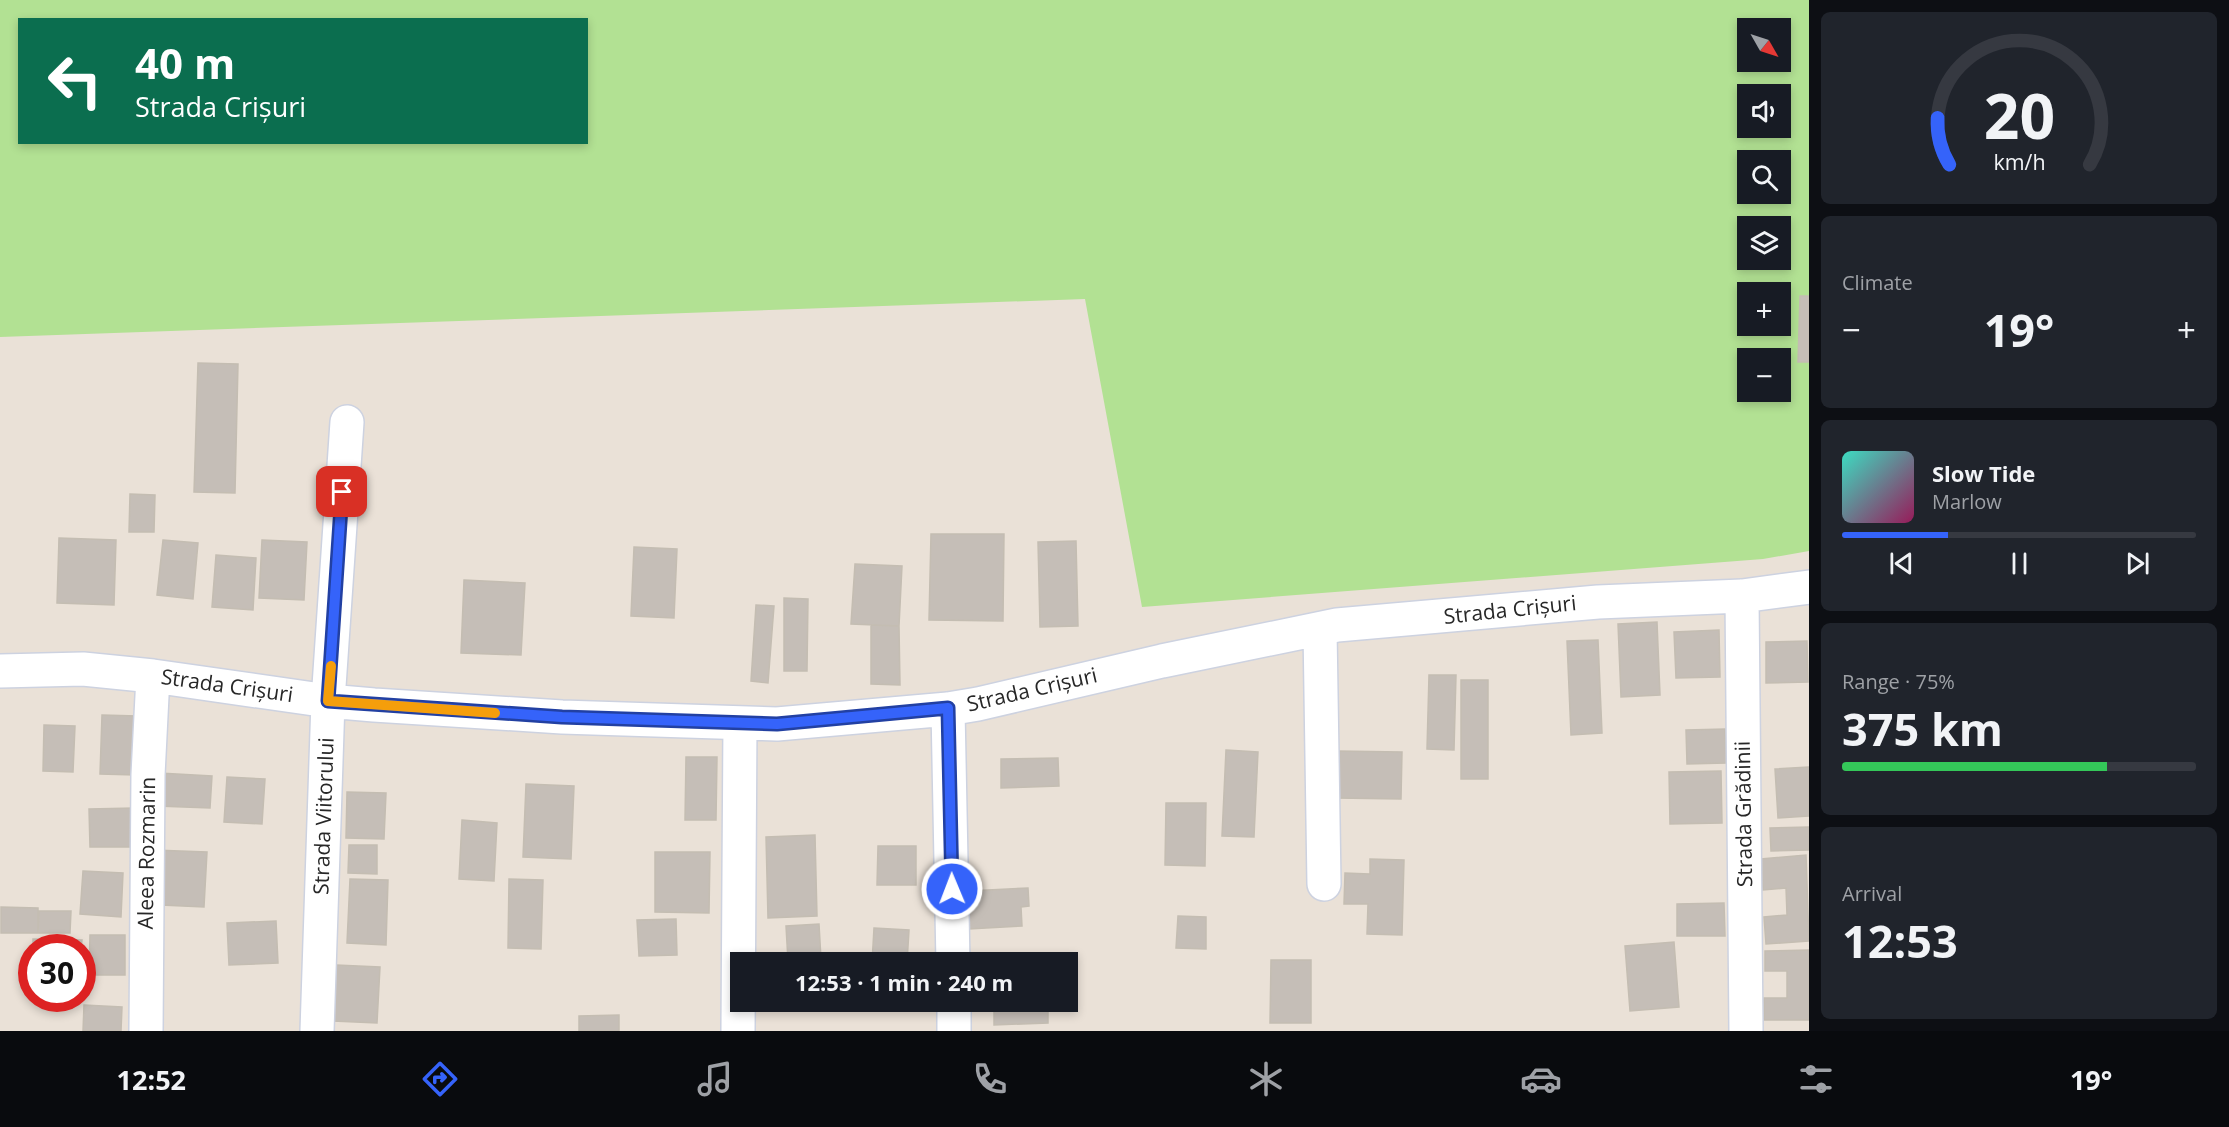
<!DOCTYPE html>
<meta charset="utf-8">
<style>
body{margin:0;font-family:"Open Sans",sans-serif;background:#20242c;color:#f1f3f6;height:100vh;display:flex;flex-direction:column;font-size:22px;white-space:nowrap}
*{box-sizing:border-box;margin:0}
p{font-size:20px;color:#9ea1a6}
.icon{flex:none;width:33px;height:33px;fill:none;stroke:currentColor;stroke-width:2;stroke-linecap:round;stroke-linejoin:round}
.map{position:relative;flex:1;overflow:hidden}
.side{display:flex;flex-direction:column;gap:12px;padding:12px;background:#0d0f14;width:420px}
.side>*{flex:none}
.top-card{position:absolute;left:18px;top:18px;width:570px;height:126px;border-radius:0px;box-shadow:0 3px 9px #0003;background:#0b6e4f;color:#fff;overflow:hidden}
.needle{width:39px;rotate:129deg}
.fabs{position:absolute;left:1737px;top:18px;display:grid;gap:12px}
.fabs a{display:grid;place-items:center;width:54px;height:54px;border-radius:0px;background:#171b24;box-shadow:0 3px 9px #0003;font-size:30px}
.speed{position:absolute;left:18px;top:934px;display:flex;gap:12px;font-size:30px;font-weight:700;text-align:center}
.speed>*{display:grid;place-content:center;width:78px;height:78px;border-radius:50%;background:#171b24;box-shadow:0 3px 9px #0003;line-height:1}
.speed .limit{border:9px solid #d22;background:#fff;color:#111}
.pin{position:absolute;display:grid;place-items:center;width:51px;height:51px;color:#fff;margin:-26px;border-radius:12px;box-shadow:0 3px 9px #0006}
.me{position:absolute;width:66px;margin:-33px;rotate:359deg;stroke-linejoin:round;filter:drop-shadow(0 0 4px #0008)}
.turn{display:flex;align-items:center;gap:21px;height:126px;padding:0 18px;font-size:27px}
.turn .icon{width:78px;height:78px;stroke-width:2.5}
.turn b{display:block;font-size:42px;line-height:51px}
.big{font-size:45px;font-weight:700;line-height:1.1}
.side .tile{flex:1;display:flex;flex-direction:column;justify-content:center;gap:9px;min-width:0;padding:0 21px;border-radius:9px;background:#20242c}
.side .dial{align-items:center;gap:0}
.dial svg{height:156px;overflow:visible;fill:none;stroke:#363941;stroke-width:7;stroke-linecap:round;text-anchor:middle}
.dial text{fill:#f1f3f6;stroke:none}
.song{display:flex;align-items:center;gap:18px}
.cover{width:72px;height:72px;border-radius:9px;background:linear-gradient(135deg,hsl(170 70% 55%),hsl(330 70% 35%))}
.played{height:6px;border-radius:3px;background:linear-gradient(90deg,#3563fa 30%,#363941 30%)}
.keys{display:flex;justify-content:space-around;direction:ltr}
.heat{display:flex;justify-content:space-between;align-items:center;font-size:33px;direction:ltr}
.charge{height:9px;border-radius:4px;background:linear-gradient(90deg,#34c759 75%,#363941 0)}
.trip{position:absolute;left:730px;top:952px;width:348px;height:60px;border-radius:0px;background:#171b24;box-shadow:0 3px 9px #0003;font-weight:700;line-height:60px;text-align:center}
.dock{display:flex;height:96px;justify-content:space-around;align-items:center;background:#090b0e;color:#9ea1a6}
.dock .icon{width:42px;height:42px}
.dock .selected{color:#3563fa}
.dock b{font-size:27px;color:#f1f3f6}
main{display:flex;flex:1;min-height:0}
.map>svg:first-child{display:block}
.green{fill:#b2e193;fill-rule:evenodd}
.building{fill:#c5beb7;stroke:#c4bdb2;stroke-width:1.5}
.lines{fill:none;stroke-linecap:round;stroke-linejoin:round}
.minor-casing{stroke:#cdd2e0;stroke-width:36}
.minor{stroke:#fff;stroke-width:33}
.route-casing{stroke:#2240a2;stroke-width:15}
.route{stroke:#3563fa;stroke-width:10}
.slow{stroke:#f59e0b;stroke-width:10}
.labels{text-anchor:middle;stroke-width:5;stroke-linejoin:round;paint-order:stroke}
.street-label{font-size:21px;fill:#272727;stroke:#fff}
</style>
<main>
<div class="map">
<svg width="1809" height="1031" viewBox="0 0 1809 1031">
<rect width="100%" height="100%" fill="#eae1d7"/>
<path class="green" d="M0 0H1809V551L1763 559 1142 607 1085 299 0 337ZM20 20H586V142H20ZM1748 28H1780V62H1748ZM1748 94H1780V128H1748ZM1748 160H1780V194H1748ZM1748 226H1780V260H1748ZM1748 292H1780V326H1748ZM1748 358H1780V392H1748Z"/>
<path class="building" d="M1800 296H1809V362H1798Z
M198 363 238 364 235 493 194 492Z
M130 494 155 495 154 532H129Z
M931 534H1004L1003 621 929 620Z
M59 538 116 540 114 605 57 603Z
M163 540 198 543 193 599 157 595Z
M262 540 307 542 304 600 259 598Z
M1076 541 1078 626 1040 627 1038 542Z
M634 547 677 549 674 618 631 616Z
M216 555 256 558 253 610 212 607Z
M855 564 902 566 899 626 851 624Z
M464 580 525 583 521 655 461 653Z
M784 598 808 599 807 671H784Z
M756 605 774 606 768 683 751 681Z
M1657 622 1660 695 1621 697 1618 624Z
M871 625 899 626 900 685 871 684Z
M1719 630 1720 677 1676 678 1674 632Z
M1598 640 1602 733 1571 735 1567 641Z
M1807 641 1808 682 1766 683V642Z
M1429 675H1456L1454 750 1427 749Z
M1461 680H1488V779H1461Z
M102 715 137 716 135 775 100 774Z
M44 725 75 726 73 772 43 771Z
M1725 729 1726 763 1687 764 1686 730Z
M1226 750 1258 752 1254 837 1222 836Z
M1336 751 1402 752 1401 799 1336 798Z
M686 757H717L716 820H685Z
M1058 758 1059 786 1001 788V759Z
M1809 767V816L1778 818 1775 769Z
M1721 771 1722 823 1670 824 1669 772Z
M159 773 212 776 210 808 157 806Z
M227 777 265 779 262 824 224 822Z
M526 784 574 786 571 859 523 857Z
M347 792 386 793 384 839 346 838Z
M1166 803H1206L1205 866 1165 865Z
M134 808 135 847H90L89 809Z
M462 820 497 823 494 881 459 879Z
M1809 827V850L1771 851 1770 828Z
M815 835 817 916 768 918 766 837Z
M349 845H377V874L348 873Z
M878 846H916V885H877Z
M153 850 207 852 204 907 161 905Z
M655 852H710L709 913 655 912Z
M1806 855 1809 941 1766 944 1764 917 1787 915 1786 888 1763 890 1761 859Z
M1370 859 1404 860 1402 935 1367 934 1368 904H1344L1345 873 1370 874Z
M83 871 123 873 121 917 80 914Z
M350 879 388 880 386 945 347 943Z
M509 879 543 880 541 949 508 948Z
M1028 888 1029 906 1021 907 1022 926 969 929 968 891Z
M1724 903 1725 936H1677V904Z
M1 907 38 908V933H1Z
M39 911H71L70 933H38Z
M1178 916 1206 917V949L1176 948Z
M676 919 677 955 639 956 637 920Z
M276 921 278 963 229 965 227 923Z
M819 924 821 959 788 961 786 926Z
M874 928 909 930 907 963H872Z
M90 935H125V975H89Z
M33 939 82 940 81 948H33Z
M1674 942 1679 1007 1630 1011 1625 946Z
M1809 950V1020H1764V998H1787V971H1765V951Z
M1271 960H1311V1023H1270Z
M336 965 380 967 377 1023 333 1021Z
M994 1002H1048V1023L994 1025Z
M84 1005 122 1007 121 1031H83Z
M619 1015V1031H579V1016Z"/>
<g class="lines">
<defs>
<path id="minor" d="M1742 596 1746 1031
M1320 629 1324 884
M0 671 83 669 153 676 328 701 374 705 562 717 777 724 948 709 978 704 1162 661 1337 625 1598 602 1742 596 1809 587
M948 709 953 963
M954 1002V1031
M146 1031 148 775 153 676
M317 1031 328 701 347 422
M738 1031 740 723"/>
</defs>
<use href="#minor" class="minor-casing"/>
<use href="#minor" class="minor"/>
</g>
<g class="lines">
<defs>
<path id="route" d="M342 492 328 701 562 717 777 724 948 708 952 889"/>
</defs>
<use href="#route" class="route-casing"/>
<use href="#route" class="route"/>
<path class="slow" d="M331 666 328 701 495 713"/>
</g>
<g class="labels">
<g class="street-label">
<text transform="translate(1510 610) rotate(-6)" y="7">Strada Crișuri</text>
<text transform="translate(227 686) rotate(8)" y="7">Strada Crișuri</text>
<text transform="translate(1032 690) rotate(-13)" y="7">Strada Crișuri</text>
<text transform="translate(1744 814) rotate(-91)" y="7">Strada Grădinii</text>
<text transform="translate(324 816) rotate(-88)" y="7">Strada Viitorului</text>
<text transform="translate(147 853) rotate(-89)" y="7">Aleea Rozmarin</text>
</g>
</g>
</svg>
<div class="fabs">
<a><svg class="needle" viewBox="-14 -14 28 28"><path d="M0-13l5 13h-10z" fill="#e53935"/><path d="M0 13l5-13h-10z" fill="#9ea1a6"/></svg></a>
<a><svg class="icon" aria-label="sound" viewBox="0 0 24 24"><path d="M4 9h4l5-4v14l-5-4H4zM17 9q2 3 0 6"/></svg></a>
<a><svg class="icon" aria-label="search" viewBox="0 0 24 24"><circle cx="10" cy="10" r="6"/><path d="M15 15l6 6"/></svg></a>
<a><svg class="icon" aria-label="layers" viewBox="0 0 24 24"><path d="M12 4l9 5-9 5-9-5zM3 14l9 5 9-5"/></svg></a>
<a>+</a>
<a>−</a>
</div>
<div class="speed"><div class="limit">30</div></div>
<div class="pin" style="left:342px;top:492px;background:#d93025"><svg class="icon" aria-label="arrive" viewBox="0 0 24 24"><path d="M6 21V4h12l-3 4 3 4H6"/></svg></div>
<svg class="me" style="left:952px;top:889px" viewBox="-20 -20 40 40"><circle r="17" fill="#3563fa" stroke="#fff" stroke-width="3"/><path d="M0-11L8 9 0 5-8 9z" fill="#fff"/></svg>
<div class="trip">12:53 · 1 min · 240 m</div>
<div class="top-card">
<div class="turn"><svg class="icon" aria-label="left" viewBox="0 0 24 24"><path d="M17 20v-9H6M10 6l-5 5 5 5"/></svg><div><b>40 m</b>Strada Crișuri</div></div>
</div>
</div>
<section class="side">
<div class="tile dial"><svg viewBox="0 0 100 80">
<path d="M14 69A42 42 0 1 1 86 69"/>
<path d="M14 69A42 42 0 0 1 8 45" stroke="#3563fa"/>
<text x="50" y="56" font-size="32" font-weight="700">20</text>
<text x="50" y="72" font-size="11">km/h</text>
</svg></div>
<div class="tile"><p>Climate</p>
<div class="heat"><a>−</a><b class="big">19°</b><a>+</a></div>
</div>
<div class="tile">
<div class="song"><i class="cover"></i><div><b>Slow Tide</b><p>Marlow</p></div></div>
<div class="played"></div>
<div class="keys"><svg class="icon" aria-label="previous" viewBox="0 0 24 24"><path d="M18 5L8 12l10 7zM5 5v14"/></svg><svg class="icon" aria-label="pause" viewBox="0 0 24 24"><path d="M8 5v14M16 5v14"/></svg><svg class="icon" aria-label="next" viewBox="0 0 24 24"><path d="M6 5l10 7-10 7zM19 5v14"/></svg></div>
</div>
<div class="tile"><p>Range · 75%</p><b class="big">375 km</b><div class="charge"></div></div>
<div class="tile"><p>Arrival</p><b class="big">12:53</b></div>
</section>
</main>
<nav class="dock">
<b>12:52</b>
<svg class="icon selected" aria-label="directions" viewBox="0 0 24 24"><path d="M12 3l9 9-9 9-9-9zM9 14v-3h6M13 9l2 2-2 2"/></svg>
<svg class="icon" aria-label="music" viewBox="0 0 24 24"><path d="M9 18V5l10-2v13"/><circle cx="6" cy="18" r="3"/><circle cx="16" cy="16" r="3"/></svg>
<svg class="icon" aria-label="phone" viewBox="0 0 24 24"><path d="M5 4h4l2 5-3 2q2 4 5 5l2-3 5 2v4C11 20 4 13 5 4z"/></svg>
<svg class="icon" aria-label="climate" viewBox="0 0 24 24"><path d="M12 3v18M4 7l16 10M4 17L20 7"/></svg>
<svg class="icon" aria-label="car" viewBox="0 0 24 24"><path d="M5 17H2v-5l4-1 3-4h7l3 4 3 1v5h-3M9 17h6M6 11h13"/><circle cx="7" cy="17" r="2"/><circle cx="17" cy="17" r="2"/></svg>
<svg class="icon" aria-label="filters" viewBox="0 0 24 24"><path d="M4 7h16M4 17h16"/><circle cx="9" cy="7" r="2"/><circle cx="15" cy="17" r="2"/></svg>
<b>19°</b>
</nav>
